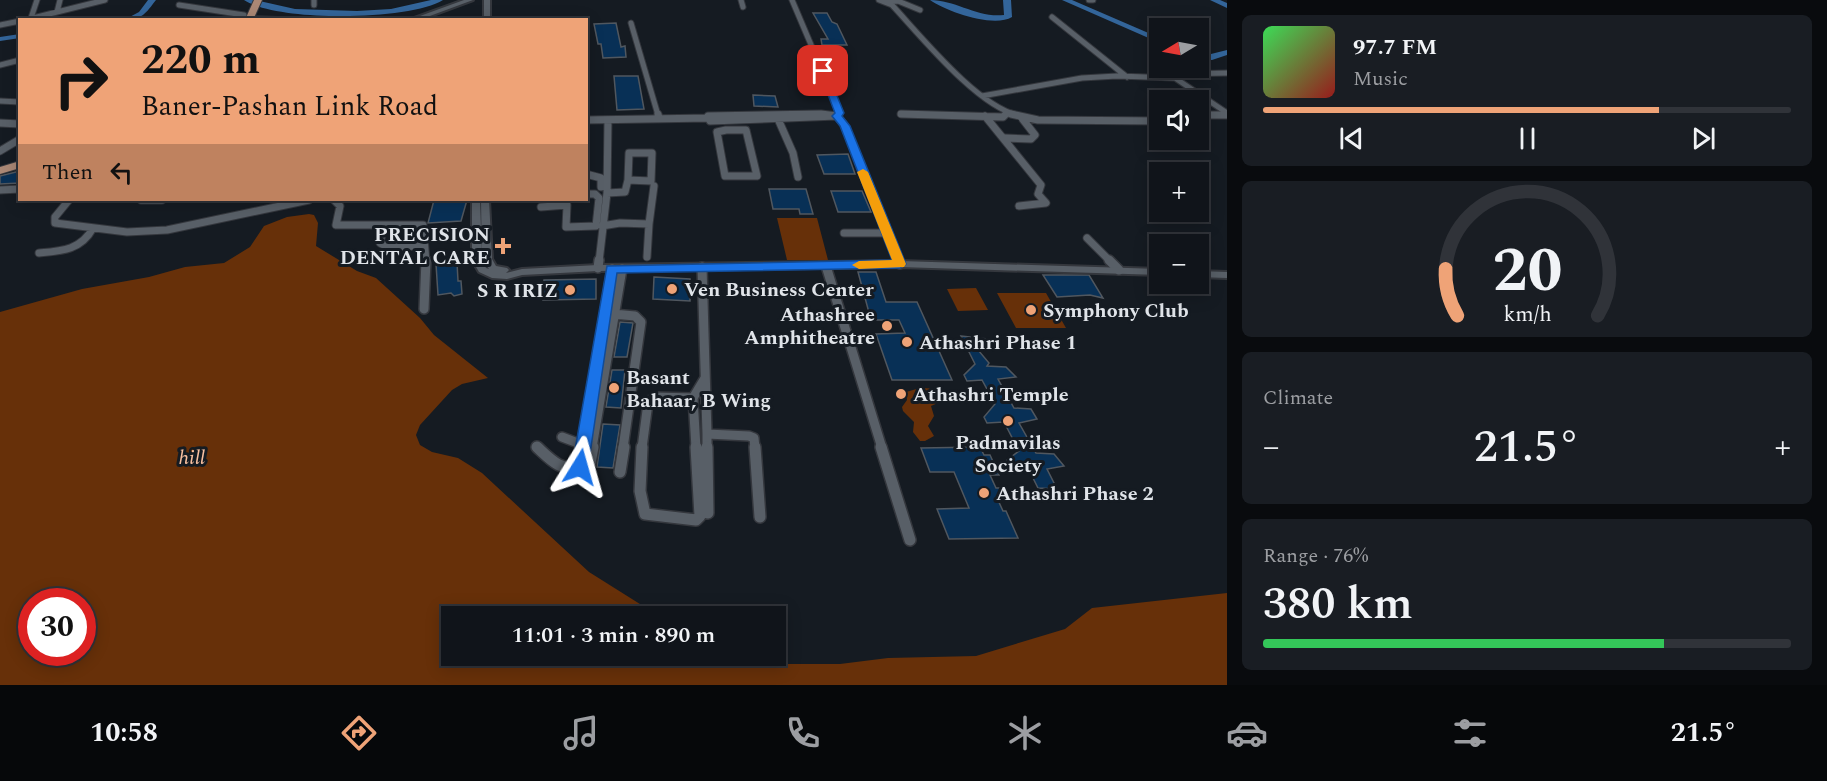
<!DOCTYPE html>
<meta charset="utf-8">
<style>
body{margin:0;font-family:Spectral,serif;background:#191d23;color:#f1f3f6;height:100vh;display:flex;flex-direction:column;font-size:22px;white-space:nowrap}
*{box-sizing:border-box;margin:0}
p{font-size:20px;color:#9c9ea2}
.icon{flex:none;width:33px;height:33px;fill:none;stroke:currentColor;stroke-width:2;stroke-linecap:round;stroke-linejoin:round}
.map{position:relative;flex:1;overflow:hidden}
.side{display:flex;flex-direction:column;gap:15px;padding:15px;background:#090b0e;width:600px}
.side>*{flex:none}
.banner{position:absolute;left:18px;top:18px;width:570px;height:183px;border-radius:0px;box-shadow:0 3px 15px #0003,0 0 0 2px #303339;background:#efa377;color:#111;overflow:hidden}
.needle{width:39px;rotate:260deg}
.tools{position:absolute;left:1149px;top:18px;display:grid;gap:12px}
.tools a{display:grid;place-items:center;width:60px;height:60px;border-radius:0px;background:#10141a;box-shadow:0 3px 15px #0003,0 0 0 2px #303339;font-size:30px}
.speed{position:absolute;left:18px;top:588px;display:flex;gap:12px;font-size:30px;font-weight:700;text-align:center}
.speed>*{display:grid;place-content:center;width:78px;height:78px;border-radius:50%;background:#10141a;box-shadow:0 3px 15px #0003,0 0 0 2px #303339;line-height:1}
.speed .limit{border:9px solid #d22;background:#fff;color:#111}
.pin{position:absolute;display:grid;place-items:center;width:51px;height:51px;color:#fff;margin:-26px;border-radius:12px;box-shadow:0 3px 9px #0006}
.me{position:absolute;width:66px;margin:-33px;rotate:8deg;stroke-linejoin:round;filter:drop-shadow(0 0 4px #0008)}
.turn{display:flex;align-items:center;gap:21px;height:126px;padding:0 24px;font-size:27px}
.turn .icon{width:78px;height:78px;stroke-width:2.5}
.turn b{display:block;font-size:42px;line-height:51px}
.then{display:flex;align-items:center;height:57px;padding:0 24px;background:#0003;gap:12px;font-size:22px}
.big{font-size:45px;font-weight:600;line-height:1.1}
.side .tile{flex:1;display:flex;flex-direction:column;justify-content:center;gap:9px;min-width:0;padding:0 21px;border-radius:9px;background:#191d23}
.side .dial{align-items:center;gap:0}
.dial svg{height:156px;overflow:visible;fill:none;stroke:#303339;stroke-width:7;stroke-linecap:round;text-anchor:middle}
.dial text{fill:#f1f3f6;stroke:none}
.song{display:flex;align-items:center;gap:18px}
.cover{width:72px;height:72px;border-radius:9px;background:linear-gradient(135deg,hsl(130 70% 55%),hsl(0 70% 35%))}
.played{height:6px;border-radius:3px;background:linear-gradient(90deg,#efa377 75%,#303339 75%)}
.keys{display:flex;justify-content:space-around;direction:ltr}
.heat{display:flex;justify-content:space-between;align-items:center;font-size:33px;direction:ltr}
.charge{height:9px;border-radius:4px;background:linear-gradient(90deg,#34c759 76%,#303339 0)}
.trip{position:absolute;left:441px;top:606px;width:345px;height:60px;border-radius:0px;background:#10141a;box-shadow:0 3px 15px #0003,0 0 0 2px #303339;font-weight:600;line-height:60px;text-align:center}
.menu{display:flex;height:96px;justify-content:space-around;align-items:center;background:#06080a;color:#9c9ea2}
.menu .icon{width:42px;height:42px}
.menu .on{color:#efa377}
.menu b{font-size:27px;color:#f1f3f6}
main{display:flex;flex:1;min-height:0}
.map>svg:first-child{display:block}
.green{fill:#673009;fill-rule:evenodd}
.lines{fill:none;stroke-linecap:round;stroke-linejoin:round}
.river{fill:#33659a;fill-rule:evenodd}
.building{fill:#083056;stroke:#50575f;stroke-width:1.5}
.minor-far3-casing{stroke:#34373d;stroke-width:7}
.minor-far2-casing{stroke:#34373d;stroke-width:9}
.minor-far1-casing{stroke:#34373d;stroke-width:12}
.minor-casing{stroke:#34373d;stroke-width:14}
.tertiary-casing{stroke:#34373d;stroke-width:4}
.primary-casing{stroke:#34373d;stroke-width:2}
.minor-far3{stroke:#585f67;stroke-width:5}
.minor-far2{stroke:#585f67;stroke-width:7}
.minor-far1{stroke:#585f67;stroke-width:9}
.minor{stroke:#585f67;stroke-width:11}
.tertiary{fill:#585f67;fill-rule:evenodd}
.primary{fill:#ab8875;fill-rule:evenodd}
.route{fill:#1a73e8;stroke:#114b97;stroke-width:1.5}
.slow{fill:#f59e0b}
.poi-dot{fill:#efa377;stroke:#151b22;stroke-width:2}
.labels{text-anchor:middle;stroke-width:6;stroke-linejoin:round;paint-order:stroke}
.poi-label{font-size:20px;font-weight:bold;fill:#e0e4e9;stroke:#151b22;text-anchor:start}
.park-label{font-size:20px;font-style:italic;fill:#f9c0a0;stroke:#151b22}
</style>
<main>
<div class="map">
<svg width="1227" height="685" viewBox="0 0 1227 685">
<rect width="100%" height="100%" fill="#151b22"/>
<path class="green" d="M309 214 314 215 318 223 316 246 357 271 376 278 420 318 434 335 488 378 462 384 452 390 420 425 416 435 420 445 432 452 458 458 482 473 589 572 659 616H452V656H740L753 661 777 664H840L888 658 976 656 1065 629 1092 608 1227 593V685H0V312L82 289 149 277 185 267 224 263 250 247 264 226 287 217ZM32 602H82V652H32Z
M777 218H817L828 260H787Z
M976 288 988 310 958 311 947 289Z
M997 293H1046L1066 328H1016Z
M920 388 942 389 951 397 931 406 934 416 928 426 934 436 925 441H920L913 432 914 422 903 411 902 407 907 400 906 392Z"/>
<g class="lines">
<path class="river" d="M148 0H156C146 13 142 20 124 20L139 12Z
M244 0H255L295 9 357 11 391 9 431 0H443C409 21 277 22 244 0Z
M930 0C956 0 977 18 1004 15L1003 0H1011L1012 17C994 28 947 12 930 0Z
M1062 0H1072L1160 38V43Z
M1210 0H1220L1227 3V8Z
M20 34V38L0 41V37Z
M1227 50V55L1212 60 1198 59V54H1211Z"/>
</g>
<path class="building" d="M813 13H827L832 22 837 24 847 45H822L821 39H828Z
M616 23 621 47 625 46 626 57 603 58 601 44H598L594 24Z
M614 76H638L644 109 617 110Z
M753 95 775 96 778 107 754 106Z
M848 154 855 174H824L817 155Z
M20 171V183L0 184V176Z
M769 189H806L813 214H800L799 209H773Z
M831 191H862L871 212H838Z
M434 200H467L461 221 428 223Z
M457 262 458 281H461L462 294 454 296 451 293 438 295 436 264Z
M858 272H876L886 302H917L952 380H892L876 334 905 333 899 320H871Z
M1043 275H1089L1103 298 1090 295 1057 297Z
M654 277 690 279V301L653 299Z
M596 279V299L543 300 544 280Z
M620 322 633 323 627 357H614Z
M961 336 987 339 993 349 978 350 989 363 987 366 1006 367 1016 377 998 379 1014 408 1031 409 1037 419 1019 423 1036 453 1054 454 1064 466 1047 469 1057 489 1038 488 1029 470H1010L1007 460 1019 451 1004 422 987 423 984 417 995 404 982 380 967 381 964 375 975 364Z
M612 370H625L621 408 606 407Z
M603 424 620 425 613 468 597 467Z
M980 447 984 455H990L999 475H990L996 488H1003L1007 498H997L1003 511H1006L1018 538 949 539 937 509 969 508 954 472H930L921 448Z"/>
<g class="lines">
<defs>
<path id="minor-far3" d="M314 0V5
M741 0 743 7
M792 0 840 113 838 115
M879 0 892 5C920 35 978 107 1018 115
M1089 0H1093
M887 2 898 1 920 10
M179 5 244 15
M57 12 60 0
M1052 17 1127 77
M31 18 37 0
M25 20 105 0
M631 23 658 115
M0 25 20 21
M0 65 20 60
M1175 78 1179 74 1227 73
M982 96 1082 78 1117 76 1175 78 1227 113
M0 101 20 102
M901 114 948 115
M743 115H832
M1005 115 1007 113
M1198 115H1227"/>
<path id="minor-far2" d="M658 114 659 118
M821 114 837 116 710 121 708 116Z
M839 114 837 116 845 126 899 262
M901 114 1003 117 1006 114
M1011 114 1038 120 1160 121
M1198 115H1227
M985 116 1041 185 1038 194 1046 203 1019 206
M778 119 793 153 798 177
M586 120 709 118
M0 123 20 124
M726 130H746L757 176H725L717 132Z
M1005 138 1031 139 1035 135 1021 117
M0 151 20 139
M629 153H652L651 181 628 180Z
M586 174 601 178V187
M0 190 20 189
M607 193 625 192 628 180
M69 200 55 217V223L127 232 167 230 309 200
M141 200H162
M334 200 340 206 336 225H423L426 262
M541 207 567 205 566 227 596 226 599 198 595 194H586
M384 225 380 243 388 247 424 246
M602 226 620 223 649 224 654 186
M844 233H887
M1087 238 1111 262
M39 253C62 251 81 250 93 228
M647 257 649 224
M599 262 607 193 608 120"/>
<path id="minor-far1" d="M898 260 900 264
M1109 260 1119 270
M826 266 882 448
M702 267 707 434 749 436 754 438 755 448
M598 268 599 260
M424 309 426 260
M613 314 635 316 641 322 623 448
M693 398 696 448
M693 398 705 378
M707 434V448
M562 437 583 445
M583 448 612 269
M592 448 622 269
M642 448 648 403 654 397 693 398"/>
<path id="minor" d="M537 447C550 459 561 472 580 467L583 447
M642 447 640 491 645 514 696 520 700 516 696 447
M707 447 708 513
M755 447 760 517
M881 447 910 540
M589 468 593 447
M620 472 624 447"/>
<path id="tertiary" d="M464 0H473L419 20H409Z
M484 0H490V20H484Z
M249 17 278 18 281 20H246Z
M472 200H480L482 260 486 268 489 269 482 259 481 200H489L492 259 496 266 507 268 509 270 506 273 522 269 598 265 900 261 1160 269V275L900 267 598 271 522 275 507 279 492 278 479 272 472 260Z
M1198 271 1227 272V278L1198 277Z"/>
<path id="primary" d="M254 0H262L253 20H245Z
M20 161V168L0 174V167Z"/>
</defs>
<use href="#minor-far3" class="minor-far3-casing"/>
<use href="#minor-far2" class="minor-far2-casing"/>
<use href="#minor-far1" class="minor-far1-casing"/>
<use href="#minor" class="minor-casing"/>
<use href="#tertiary" class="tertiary-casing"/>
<use href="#primary" class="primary-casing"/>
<use href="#minor-far3" class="minor-far3"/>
<use href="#minor-far2" class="minor-far2"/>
<use href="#minor-far1" class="minor-far1"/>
<use href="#minor" class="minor"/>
<use href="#tertiary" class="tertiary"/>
<use href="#primary" class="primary"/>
</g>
<path class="route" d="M823 68 827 71 844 113 842 116 850 126 906 264 900 268 617 273 588 467 586 472 580 474 574 472 572 467 607 266 892 260 840 126 832 116 835 113 819 71Z"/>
<path class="slow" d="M863 169 868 172 906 264 904 267 859 269 852 265 859 261 892 260 857 172Z"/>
<g class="poi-dot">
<path d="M500 237h6v6h6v6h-6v6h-6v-6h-6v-6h6z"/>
<circle cx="672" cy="289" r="6"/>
<circle cx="570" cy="290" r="6"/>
<circle cx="1031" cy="310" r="6"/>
<circle cx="887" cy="326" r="6"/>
<circle cx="907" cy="342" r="6"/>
<circle cx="614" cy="388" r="6"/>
<circle cx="901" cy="394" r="6"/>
<circle cx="1008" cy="421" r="6"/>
<circle cx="984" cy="493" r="6"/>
</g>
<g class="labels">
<g class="poi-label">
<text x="490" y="241" text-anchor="end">PRECISION<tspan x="490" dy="23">DENTAL CARE</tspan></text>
<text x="684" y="296">Ven Business Center</text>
<text x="558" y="297" text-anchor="end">S R IRIZ</text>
<text x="1043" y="317">Symphony Club</text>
<text x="875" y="321" text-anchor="end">Athashree<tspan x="875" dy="23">Amphitheatre</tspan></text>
<text x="919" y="349">Athashri Phase 1</text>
<text x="626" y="384">Basant<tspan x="626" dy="23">Bahaar, B Wing</tspan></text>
<text x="913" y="401">Athashri Temple</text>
<text x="1008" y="449" text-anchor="middle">Padmavilas<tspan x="1008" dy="23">Society</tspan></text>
<text x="996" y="500">Athashri Phase 2</text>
</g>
<g class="park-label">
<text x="192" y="464">hill</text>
</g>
</g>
</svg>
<div class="tools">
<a><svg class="needle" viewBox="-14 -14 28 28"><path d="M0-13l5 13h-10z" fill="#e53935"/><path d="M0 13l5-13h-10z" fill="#9c9ea2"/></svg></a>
<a><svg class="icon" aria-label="sound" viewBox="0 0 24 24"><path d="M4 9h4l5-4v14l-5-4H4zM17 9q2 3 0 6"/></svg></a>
<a>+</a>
<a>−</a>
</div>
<div class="speed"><div class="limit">30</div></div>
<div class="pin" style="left:823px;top:71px;background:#d93025"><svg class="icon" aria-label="arrive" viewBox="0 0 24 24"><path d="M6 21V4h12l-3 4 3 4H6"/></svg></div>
<svg class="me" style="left:580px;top:467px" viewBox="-20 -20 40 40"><path d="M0-17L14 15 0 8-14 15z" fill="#1a73e8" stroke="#fff" stroke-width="4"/></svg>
<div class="trip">11:01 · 3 min · 890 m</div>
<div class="banner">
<div class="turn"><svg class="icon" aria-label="right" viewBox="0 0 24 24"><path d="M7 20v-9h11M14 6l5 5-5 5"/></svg><div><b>220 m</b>Baner-Pashan Link Road</div></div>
<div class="then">Then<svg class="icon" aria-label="left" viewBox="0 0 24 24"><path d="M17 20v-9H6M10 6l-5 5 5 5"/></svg></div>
</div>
</div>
<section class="side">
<div class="tile">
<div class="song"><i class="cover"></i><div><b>97.7 FM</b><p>Music</p></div></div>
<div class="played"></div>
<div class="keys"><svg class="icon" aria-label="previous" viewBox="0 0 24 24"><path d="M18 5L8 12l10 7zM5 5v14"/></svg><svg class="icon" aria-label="pause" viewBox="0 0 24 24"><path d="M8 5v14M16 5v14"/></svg><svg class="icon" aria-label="next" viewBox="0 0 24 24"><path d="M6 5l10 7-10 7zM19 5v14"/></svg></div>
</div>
<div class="tile dial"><svg viewBox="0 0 100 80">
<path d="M14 69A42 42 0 1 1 86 69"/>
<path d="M14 69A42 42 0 0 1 8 45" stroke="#efa377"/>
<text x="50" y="56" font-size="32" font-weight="700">20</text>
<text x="50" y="72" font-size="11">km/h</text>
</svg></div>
<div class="tile"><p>Climate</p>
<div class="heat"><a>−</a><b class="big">21.5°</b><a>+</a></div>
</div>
<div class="tile"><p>Range · 76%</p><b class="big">380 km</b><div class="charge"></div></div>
</section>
</main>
<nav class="menu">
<b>10:58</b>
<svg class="icon on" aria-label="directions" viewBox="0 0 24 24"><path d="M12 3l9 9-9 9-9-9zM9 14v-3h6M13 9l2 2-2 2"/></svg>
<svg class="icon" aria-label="music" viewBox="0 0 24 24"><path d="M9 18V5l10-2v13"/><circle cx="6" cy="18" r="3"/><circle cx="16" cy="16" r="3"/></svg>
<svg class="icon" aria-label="phone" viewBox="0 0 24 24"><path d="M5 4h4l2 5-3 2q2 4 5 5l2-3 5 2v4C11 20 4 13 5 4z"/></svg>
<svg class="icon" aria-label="climate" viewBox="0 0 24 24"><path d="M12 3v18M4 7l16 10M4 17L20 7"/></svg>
<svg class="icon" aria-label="car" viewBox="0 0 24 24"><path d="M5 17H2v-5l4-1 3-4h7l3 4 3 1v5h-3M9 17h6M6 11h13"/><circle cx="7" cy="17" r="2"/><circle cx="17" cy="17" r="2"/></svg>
<svg class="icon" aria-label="filters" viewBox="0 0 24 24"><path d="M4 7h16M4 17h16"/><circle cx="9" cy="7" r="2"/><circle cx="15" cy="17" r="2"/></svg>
<b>21.5°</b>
</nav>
